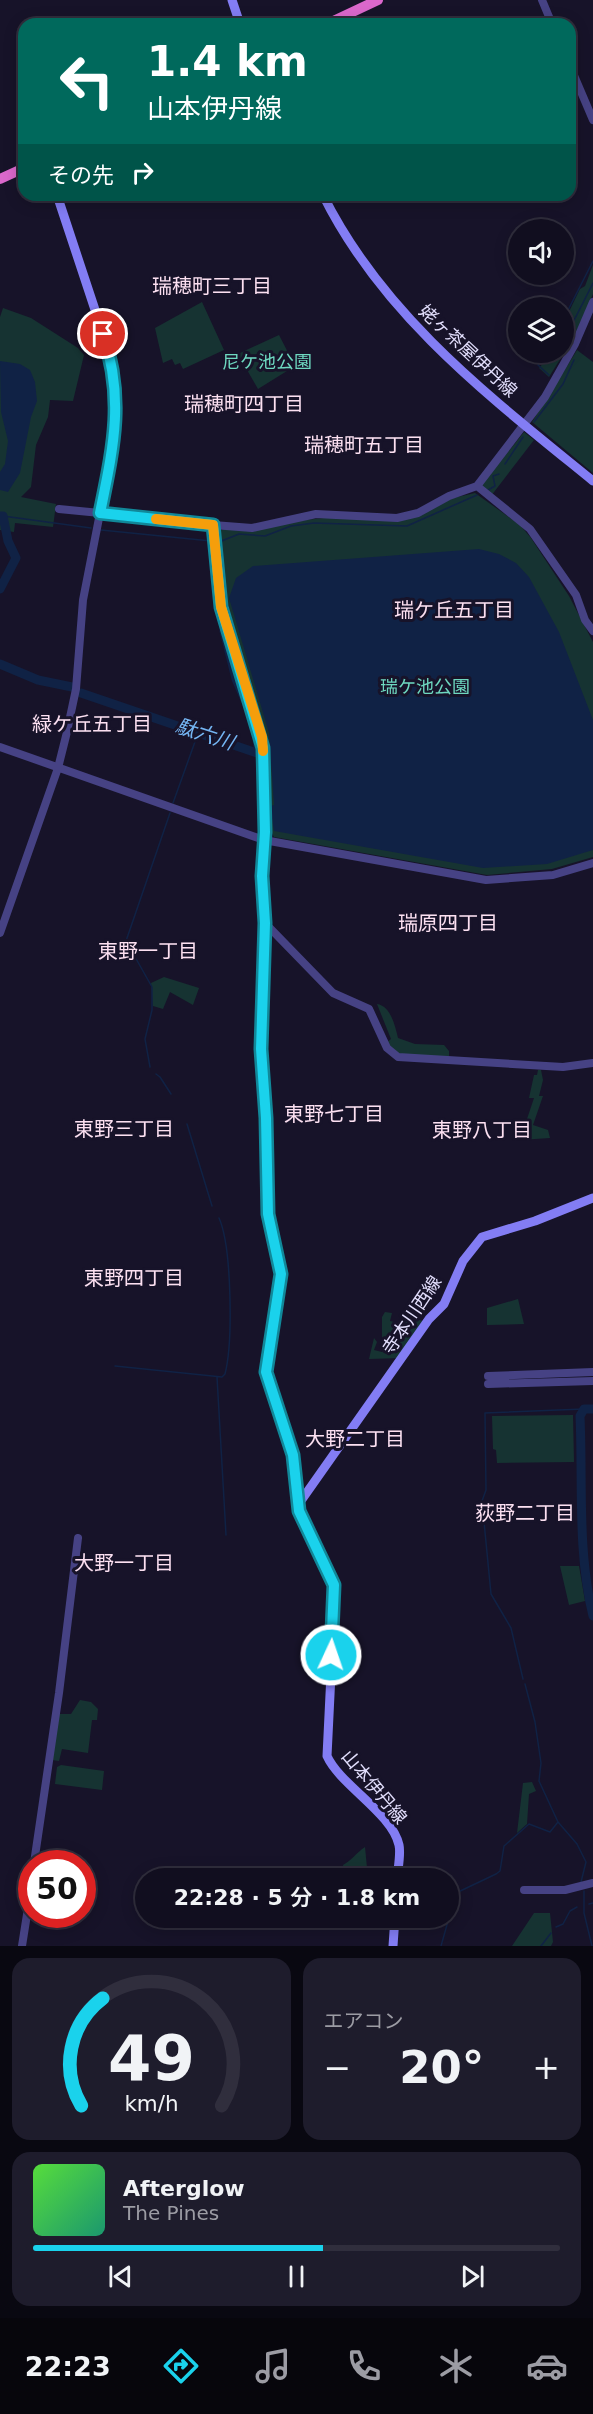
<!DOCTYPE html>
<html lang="ja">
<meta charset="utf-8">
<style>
body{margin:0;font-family:"DejaVu Sans","Noto Sans JP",sans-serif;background:#1e1c2c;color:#f1f3f6;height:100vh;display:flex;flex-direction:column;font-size:22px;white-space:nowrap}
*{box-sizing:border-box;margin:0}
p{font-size:20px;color:#9c9ca4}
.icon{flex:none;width:33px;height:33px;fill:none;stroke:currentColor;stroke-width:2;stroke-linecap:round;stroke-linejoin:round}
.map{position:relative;height:1946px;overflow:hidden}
.sheet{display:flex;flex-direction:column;gap:12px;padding:12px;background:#090811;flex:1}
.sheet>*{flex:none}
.guide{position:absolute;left:18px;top:18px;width:558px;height:183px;border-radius:18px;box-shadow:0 3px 15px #0003,0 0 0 2px #302e3d;background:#00695c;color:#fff;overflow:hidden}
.fabs{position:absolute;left:508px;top:219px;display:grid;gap:12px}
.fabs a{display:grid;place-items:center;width:66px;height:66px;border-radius:50%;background:#110e1f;box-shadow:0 3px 15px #0003,0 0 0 2px #302e3d;font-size:30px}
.speed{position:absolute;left:18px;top:1850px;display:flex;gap:12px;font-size:30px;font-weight:700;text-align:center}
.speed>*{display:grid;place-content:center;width:78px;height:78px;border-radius:50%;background:#110e1f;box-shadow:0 3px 15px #0003,0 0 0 2px #302e3d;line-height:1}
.speed .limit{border:9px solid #d22;background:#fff;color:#111}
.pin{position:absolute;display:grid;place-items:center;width:51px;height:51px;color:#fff;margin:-26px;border:3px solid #fff;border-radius:50%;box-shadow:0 2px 6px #0007}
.me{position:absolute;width:66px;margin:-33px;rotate:3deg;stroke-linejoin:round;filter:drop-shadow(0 0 4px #0008)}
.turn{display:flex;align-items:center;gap:21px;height:126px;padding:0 30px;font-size:27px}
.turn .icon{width:78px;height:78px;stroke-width:2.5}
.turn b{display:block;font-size:42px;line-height:51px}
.then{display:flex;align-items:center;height:57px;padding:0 30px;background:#0003;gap:12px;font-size:22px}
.big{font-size:45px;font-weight:600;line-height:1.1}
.sheet .widget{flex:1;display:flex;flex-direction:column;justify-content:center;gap:9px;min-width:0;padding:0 21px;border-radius:18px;background:#1e1c2c}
.sheet .dial{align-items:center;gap:0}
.dial svg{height:156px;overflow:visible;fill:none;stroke:#302e3d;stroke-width:7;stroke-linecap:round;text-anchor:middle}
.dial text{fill:#f1f3f6;stroke:none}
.song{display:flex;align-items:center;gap:18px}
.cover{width:72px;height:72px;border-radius:9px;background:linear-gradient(135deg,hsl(110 70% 55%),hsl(160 70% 35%))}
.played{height:6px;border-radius:3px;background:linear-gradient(90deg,#1ad2ec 55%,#302e3d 55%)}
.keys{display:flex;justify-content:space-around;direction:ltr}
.heat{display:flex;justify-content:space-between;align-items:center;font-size:33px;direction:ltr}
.sheet .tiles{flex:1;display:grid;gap:12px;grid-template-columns:1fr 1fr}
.widget:last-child{grid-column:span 2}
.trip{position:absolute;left:135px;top:1868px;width:324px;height:60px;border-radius:30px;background:#110e1f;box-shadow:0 3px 15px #0003,0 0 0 2px #302e3d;font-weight:600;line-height:60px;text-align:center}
.menu{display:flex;height:96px;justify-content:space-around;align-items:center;background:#07060c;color:#9c9ca4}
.menu .icon{width:42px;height:42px}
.menu .current{color:#1ad2ec}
.menu b{font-size:27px;color:#f1f3f6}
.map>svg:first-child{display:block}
.green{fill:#163332}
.water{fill:#102245}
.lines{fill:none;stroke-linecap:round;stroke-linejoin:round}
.stream{stroke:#102245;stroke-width:1.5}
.river{stroke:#102245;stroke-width:9}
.tertiary{stroke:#464284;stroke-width:8}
.secondary{stroke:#837df4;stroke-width:9}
.trunk{stroke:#db68cc;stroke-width:10}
.route-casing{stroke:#189;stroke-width:15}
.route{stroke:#1ad2ec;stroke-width:10}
.slow{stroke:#f59e0b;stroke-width:10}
.labels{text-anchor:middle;stroke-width:6;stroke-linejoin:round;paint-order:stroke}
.street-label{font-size:18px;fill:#e2defc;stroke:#171329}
.park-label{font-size:18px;fill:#6ed8c0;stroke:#171329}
.neighbourhood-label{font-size:20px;fill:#fce0f1;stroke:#171329}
.water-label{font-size:20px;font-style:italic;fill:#75b6f4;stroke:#171329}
</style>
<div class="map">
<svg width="593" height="1946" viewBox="0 0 593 1946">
<rect width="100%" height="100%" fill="#171329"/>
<path class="green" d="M593 265V294L574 337 549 377 539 368 552 353 564 352V322L580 289 585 286Z
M202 302 224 350 183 369 180 363 175 365 172 359 163 363 155 328Z
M3 308 31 318 78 348 84 355 73 401 50 400 48 417 36 445 31 487 21 497 56 504 53 527 15 523 14 532 0 530V317Z
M279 335 295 366 258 389 239 356 240 353Z
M577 350 593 362V473L532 422Z
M524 432 534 440 491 496 480 487Z
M475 493 520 525 531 538 569 596 593 642V857L552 869 487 875 274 837 270 830 265 738 224 590 216 532 227 528 334 517H416L453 498Z
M164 977 199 988 193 1005 170 992 163 1009 153 1006 151 983Z
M377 1004C391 1006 395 1026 398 1038L415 1044 444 1045 449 1051V1059L401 1055 394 1052 387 1042 391 1039Z
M538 1070H541L543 1080 539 1096H543L533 1125 548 1130 550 1138 520 1140 534 1098H529L534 1075H537Z
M518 1299 524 1324 487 1325V1308Z
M385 1312 392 1313 390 1321 404 1324 406 1316 423 1321 401 1358 369 1359 374 1338 377 1342 374 1350 382 1352V1317Z
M573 1415 574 1462 497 1463 496 1450 493 1449 492 1416Z
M560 1566H579L585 1601 569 1605Z
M80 1700 91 1702 98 1709 97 1720H92L88 1753 62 1749 59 1761 52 1760 59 1714H71Z
M61 1765 104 1771 102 1790 55 1784 57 1767Z
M532 1782 536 1791 529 1794 527 1824 517 1833 523 1783Z
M365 1847 368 1878H345L343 1865C352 1860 356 1853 365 1847Z
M534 1913H550L553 1942 551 1946H512Z"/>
<path class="water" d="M0 361 20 364 30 370 35 382 37 401 31 417 20 473 8 492 0 490V472L5 464 8 441 1 412Z
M479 549 499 554 516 563 529 577 559 632 593 720V850L547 864 483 868 274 831 270 806 274 805 269 733 229 598 236 578 253 566Z"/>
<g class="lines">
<path class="stream" d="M564 318 593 261
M565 338 593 283
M549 375 538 365 551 352
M534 422 563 384 574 360
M505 464 523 437
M488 490 495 486 493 476 499 474
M3 516 91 528
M101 530 211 541
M219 542 239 534 265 536 291 526 314 523 407 526 477 495
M173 803 196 739 193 731
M150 1067 145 1039 152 1010V987L126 941 170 813
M156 1074 160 1077 171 1094
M187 1124 212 1206
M115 1366 222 1377 225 1374C233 1343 232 1247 219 1218
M217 1377 226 1535
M523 1679 511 1628 491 1594 482 1501 486 1490 485 1413 584 1409
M558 1822 577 1844 586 1862 581 1882
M584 1891V1913L592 1946
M589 1904 593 1903
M556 1927 563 1924 570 1911 577 1907
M441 1946 456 1893 496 1874 500 1871 504 1846 529 1824 550 1832 558 1822 539 1781 541 1763 535 1722 525 1684
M541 1946 551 1933"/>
<path class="river" d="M0 516H3L8 541 16 558 0 589
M224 631 236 679 249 709
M0 664 38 680 72 687
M81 693 257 753 259 752 257 740
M593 1409H584L580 1416C583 1483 577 1550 593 1616"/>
<path class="tertiary" d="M542 0 552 24
M570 66 593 120
M477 486 530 529 576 595 585 620 593 631
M213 525 252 528 316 514 397 518 418 513 449 496 477 486 545 397 575 344 593 302
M0 747 264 840 486 880 553 875 593 863
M265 923 333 993 369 1009 387 1048 398 1057 563 1067 593 1063
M0 933 58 768 66 736 76 689 83 600 100 513 59 509
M488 1376 593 1372
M488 1384 593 1381
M34 1863 59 1693 78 1538
M524 1890H565L593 1883
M22 1946 32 1883"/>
<path class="secondary" d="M232 0 240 24
M57 195 108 349 116 391 115 435 100 513 213 525 221 607 263 748 265 832 262 876 265 923 261 1049 266 1118 268 1221 281 1274 266 1372 293 1455 299 1511 330 1574 335 1592 327 1756C340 1785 392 1813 399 1845 401 1854 398 1868 397 1878
M323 195C383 316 490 397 593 481
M298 1505 429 1319 444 1304 463 1261 482 1237 535 1221 593 1198
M393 1946 395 1917"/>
<path class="trunk" d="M327 24 378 0
M0 179 24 168"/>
</g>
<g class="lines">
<defs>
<path id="route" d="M103 334C125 399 113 449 100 513L213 525 221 607 263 748 265 832 262 876 265 923 261 1049 266 1118 268 1214 281 1274 266 1372 293 1455 299 1511 334 1585 331 1655"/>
</defs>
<use href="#route" class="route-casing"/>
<use href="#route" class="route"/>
<path class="slow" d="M156 519 213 525 221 607 262 737 263 751"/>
</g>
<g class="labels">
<g class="street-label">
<text transform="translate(468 351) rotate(43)" y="6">姥ヶ茶屋伊丹線</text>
<text transform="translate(412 1315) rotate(-56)" y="6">寺本川西線</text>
<text transform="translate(374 1787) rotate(50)" y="6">山本伊丹線</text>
</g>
<g class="park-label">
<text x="267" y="368">尼ケ池公園</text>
<text x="425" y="693">瑞ケ池公園</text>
</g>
<g class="neighbourhood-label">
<text x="212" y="293">瑞穂町三丁目</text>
<text x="244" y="411">瑞穂町四丁目</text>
<text x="364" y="452">瑞穂町五丁目</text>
<text x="454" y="617">瑞ケ丘五丁目</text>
<text x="92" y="731">緑ケ丘五丁目</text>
<text x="448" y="930">瑞原四丁目</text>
<text x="148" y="958">東野一丁目</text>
<text x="334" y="1121">東野七丁目</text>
<text x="124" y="1136">東野三丁目</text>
<text x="482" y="1137">東野八丁目</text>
<text x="134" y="1285">東野四丁目</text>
<text x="355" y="1446">大野二丁目</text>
<text x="525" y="1520">荻野二丁目</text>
<text x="124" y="1570">大野一丁目</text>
</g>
<g class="water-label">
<text transform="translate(205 734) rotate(18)" y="7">駄六川</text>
</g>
</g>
</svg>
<div class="fabs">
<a><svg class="icon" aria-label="sound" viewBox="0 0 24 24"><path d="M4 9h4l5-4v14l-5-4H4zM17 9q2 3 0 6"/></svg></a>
<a><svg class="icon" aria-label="layers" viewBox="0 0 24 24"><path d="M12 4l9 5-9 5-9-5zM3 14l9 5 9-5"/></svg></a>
</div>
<div class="speed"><div class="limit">50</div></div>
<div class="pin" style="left:103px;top:334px;background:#d93025"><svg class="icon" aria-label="arrive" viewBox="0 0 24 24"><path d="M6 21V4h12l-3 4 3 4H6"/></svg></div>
<svg class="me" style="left:331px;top:1655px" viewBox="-20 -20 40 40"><circle r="17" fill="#1ad2ec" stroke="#fff" stroke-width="3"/><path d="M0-11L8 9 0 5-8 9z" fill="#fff"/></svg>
<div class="trip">22:28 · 5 分 · 1.8 km</div>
<div class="guide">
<div class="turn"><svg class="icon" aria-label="left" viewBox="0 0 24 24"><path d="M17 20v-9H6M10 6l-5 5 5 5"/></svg><div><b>1.4 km</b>山本伊丹線</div></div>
<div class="then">その先<svg class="icon" aria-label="right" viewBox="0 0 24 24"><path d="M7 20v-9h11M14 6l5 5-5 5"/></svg></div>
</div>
</div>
<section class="sheet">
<div class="tiles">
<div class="widget dial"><svg viewBox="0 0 100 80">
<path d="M14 69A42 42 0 1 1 86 69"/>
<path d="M14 69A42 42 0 0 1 25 14" stroke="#1ad2ec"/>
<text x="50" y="56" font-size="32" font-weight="700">49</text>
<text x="50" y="72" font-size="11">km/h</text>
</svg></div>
<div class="widget"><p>エアコン</p>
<div class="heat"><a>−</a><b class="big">20°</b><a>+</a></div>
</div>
<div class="widget">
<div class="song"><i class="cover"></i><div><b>Afterglow</b><p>The Pines</p></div></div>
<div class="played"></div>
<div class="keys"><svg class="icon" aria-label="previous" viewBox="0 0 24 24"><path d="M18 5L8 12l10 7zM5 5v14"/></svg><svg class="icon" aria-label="pause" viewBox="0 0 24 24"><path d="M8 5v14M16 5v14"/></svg><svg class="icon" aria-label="next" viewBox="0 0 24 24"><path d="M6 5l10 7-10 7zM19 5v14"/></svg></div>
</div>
</div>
</section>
<nav class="menu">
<b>22:23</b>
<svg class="icon current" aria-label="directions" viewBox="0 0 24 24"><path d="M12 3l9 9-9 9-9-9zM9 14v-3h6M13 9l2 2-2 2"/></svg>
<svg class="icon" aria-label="music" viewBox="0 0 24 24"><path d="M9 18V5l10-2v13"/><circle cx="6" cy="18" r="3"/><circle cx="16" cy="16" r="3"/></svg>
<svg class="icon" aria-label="phone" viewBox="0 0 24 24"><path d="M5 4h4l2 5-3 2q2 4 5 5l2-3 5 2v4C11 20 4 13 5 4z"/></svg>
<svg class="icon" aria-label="climate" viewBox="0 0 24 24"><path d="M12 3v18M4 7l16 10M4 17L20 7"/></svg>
<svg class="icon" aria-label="car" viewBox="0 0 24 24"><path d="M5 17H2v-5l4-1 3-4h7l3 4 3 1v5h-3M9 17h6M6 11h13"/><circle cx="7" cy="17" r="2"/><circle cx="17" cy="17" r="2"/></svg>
</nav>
